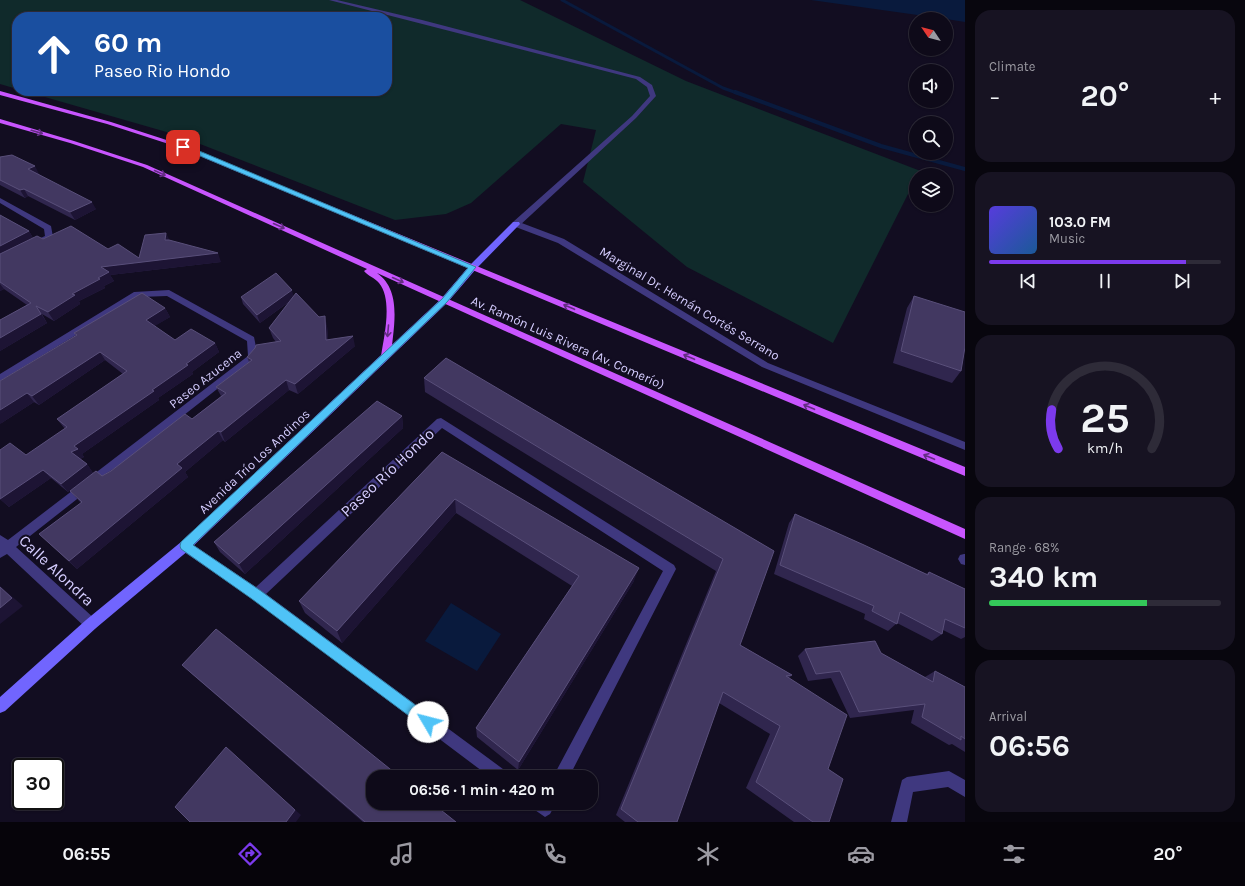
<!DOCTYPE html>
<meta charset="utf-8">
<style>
body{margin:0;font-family:Karla,sans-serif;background:#171322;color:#f1f3f6;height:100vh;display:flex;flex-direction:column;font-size:15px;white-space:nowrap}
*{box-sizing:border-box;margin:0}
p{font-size:13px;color:#9b9aa2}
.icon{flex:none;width:22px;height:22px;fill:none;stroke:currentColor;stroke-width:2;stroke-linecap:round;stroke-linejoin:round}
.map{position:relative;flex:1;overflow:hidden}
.drawer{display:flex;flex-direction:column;gap:10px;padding:10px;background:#08060e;width:280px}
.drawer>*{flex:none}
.guide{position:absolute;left:12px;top:12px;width:380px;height:84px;border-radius:16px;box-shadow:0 1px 3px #0004,0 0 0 1px #2e2b38;background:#1a4fa0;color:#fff;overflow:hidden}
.needle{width:26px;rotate:305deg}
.controls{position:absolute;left:909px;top:12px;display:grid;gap:8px}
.controls a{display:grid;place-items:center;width:44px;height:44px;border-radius:50%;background:#0e0a19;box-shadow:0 1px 3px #0004,0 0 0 1px #2e2b38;font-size:20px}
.speed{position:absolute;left:12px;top:758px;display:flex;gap:8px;font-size:20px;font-weight:700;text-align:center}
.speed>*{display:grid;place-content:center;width:52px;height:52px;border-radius:50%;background:#0e0a19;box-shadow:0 1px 3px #0004,0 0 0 1px #2e2b38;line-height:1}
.speed .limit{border:2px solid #111;border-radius:6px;background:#fff;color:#111}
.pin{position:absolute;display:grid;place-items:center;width:34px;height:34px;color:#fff;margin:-17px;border-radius:8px;box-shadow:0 2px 6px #0006}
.me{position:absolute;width:44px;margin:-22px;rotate:307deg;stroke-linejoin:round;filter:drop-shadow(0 0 3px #0008)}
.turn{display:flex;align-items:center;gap:14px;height:84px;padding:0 16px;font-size:18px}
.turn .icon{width:52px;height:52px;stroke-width:2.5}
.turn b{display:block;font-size:28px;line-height:34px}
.big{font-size:30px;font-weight:700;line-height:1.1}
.drawer .card{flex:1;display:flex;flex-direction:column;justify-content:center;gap:6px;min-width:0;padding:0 14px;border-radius:16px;background:#171322}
.drawer .dial{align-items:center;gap:0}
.dial svg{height:104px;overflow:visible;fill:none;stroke:#2e2b38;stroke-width:7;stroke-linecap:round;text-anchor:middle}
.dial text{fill:#f1f3f6;stroke:none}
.song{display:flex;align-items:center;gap:12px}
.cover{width:48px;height:48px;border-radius:6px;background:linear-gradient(135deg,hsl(250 70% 55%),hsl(210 70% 35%))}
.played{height:4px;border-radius:2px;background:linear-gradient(90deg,#7c3aed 85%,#2e2b38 85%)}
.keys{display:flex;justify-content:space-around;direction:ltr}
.heat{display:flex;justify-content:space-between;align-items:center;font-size:22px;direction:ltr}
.charge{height:6px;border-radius:3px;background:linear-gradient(90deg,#34c759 68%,#2e2b38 0)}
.trip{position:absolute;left:366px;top:770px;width:232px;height:40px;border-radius:16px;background:#0e0a19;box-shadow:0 1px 3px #0004,0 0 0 1px #2e2b38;font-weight:700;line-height:40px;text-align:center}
.tab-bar{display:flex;height:64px;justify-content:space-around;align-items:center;background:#06040a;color:#9b9aa2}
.tab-bar .icon{width:28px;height:28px}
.tab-bar .on{color:#7c3aed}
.tab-bar b{font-size:18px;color:#f1f3f6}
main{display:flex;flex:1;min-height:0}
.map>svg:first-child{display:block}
.green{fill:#102a2b}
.water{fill:#091a3d}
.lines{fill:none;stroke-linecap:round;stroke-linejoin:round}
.stream-far1{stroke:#091a3d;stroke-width:3}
.stream{stroke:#091a3d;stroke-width:4}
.lane{fill:#3f387f;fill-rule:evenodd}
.street{fill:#3f387f;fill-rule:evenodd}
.secondary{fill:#7165fe;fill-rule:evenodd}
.primary{fill:#c855fe;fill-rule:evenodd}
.wall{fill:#30264e}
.shaded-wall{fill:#1d1434}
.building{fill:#423861;stroke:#594f7a}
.oneway{stroke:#642d84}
.route{fill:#4fc3f7;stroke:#337fa1}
.labels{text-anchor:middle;stroke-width:4;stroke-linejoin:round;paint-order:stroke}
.street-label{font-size:13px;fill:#d5cdff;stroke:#120d21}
.near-street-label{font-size:16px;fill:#d5cdff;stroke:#120d21}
</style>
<main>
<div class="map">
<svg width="965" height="822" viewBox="0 0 965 822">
<rect width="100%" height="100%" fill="#120d21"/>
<path class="green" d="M0 0H520L686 81 931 175H916V189L908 194 833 343 687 267 583 182 596 130 561 124 471 203 446 214 395 220 177 135 24 91H387V17H17V89L0 84Z"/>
<path class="water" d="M811 0H965V22L946 19Z
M451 603 501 634 477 671 425 641Z"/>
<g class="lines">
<path class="stream-far1" d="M562 0 723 88 737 93"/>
<path class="stream" d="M735 92 881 146 965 169"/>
<path class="lane" d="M329 0H337L422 20 640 77 652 85 656 96 636 118 519 226H513V222L632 116 650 96 647 87 636 79Z"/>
<path class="street" d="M0 198 51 226 53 237 52 239 40 245H34V241L45 236 44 229 0 203Z
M513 222H519L564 239 768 363 965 442V450L762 367 558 243 513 226Z
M169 290 254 337 258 357 16 547 96 620 97 624 96 628 91 630 86 628 7 554 0 558V535L8 540 248 356 247 341 167 296 139 297 0 381V374L134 292Z
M441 418 674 565 676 569 569 777H553L663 571 442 428 266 594 507 772 510 777H490L253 599 181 550 179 546 181 542 185 541 189 542 256 587 437 419Z
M964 554H965V565L961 564 958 559 960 555Z
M949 771 965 780V797L948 787 913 792 907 822H891L902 780 907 777Z
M529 803H556L550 814 545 817 532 808Z"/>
<path class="secondary" d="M513 222H519L520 224 476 269 447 303 189 550 96 628 5 711 0 713V697L86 620 181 542 441 299 470 265Z"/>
<path class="primary" d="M0 91 111 122 185 146 965 467V476L181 148 107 124 0 95Z
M0 119 74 141 147 165 965 529V539L377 273C403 291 393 329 391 356L386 359 383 358 381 356C384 336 393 300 379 283 375 278 368 276 364 271L367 269 143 167 70 143 0 123Z"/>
</g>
<path class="wall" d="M0 157 39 174H38L96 209 75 220 28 196 25 198 0 185Z
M0 215 29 231 33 238 108 249 139 258 169 240 221 262 110 275 114 281 104 286 105 288 79 301 80 304 54 321 42 314 47 323 0 351V320L27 305 4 289 0 291Z
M294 296 327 326 328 340 355 346 298 394 289 390 225 442 223 440 185 472 188 477 77 569 39 534 81 503 70 491 102 476 192 419 221 396 216 387 249 362 247 357 276 342 273 338 269 328 289 302 260 323 243 304 241 297Z
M914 296 961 371 952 383 893 363 907 308Z
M165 308 170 317 154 326 175 340 215 343 219 352 192 372 193 374 158 398 159 400 82 454 84 457 80 459 87 464 93 473 68 492 51 478 9 507 0 499 26 455 65 429 57 419 123 374 105 360 39 405 34 402 0 424 76 335 74 333Z
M424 378 774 551 740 645 792 675 789 678 828 769 829 822H794L746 788 770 734 719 703 677 822H625L616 815 716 571 425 392Z
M402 416 403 428 245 574 220 552 214 542Z
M442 452 634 581 518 770 477 737 476 728 572 586 456 513 342 643 305 613 299 601Z
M795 514 926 574 929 572 965 589V637L961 639 943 630 942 634 932 641 897 623 888 631 864 619 865 614 774 574 789 523Z
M805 649 881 653 925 677 935 671 965 687V752L952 744 949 745 911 723 914 710 850 718 831 678 808 681 798 656Z
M182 665 456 822H363L193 675Z"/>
<path class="shaded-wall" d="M35 166 39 174 32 177 28 169Z
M24 189 28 196 25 198 20 190Z
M92 202 96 209 75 220 70 212Z
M29 231 34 240 0 257V246Z
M166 233 170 241 165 240Z
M218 253 221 262 110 275 114 281 104 286 105 288 79 301 80 304 54 321 48 312 72 294 98 278 101 267Z
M0 284 4 289 0 291Z
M292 290 294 298 260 323 257 315Z
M36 306 47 323 0 351V338Z
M165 308 170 317 150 329 146 320Z
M325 316 327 326 329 350 326 340Z
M353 336 355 346 298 394 295 384Z
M215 343 219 352 192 372 193 374 158 398 159 400 82 454 84 457 78 460 71 452 74 446 152 390 186 364Z
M100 352 105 360 39 405 32 396Z
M286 380 289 390 225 442 221 432Z
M27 393 34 402 0 424V410Z
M402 416 403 428 245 574 239 564Z
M218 431 223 440 185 472 188 477 77 569 69 561 177 464Z
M87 464 93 473 68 492 61 484Z
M43 470 51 478 9 507 0 499Z
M455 499 456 513 342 643 337 631Z
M639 568 634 581 518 770 519 762Z
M0 586 23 606 0 624Z
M226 747 301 815 296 822H286Z"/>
<path class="building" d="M12 155 35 166 28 169 92 202 70 212 24 189 20 190 0 180V157Z
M0 215 29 231 0 246Z
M71 226 108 249 118 244 139 258 145 235 166 233 165 240H169L218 253 101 267 109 272 98 278 100 279 72 294 75 295 48 312 36 306 41 314 0 338V320L31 303 0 282V254L37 236 43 239Z
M276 273 292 290 257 315 241 297Z
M142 293 165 308 146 320 175 340 191 329 215 343 186 364 188 365 152 390 154 391 74 446 78 449 71 452 87 464 61 484 43 470 0 499V450L10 443 26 455 67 427 57 419 127 371 100 352 32 396 27 393 0 410V381L77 335 74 333Z
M296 293 319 317 325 316 326 340 353 336 295 384 286 380 221 432 218 431 177 464 182 468 69 561 39 534 82 502 70 491 96 471 102 476 111 471 185 414 192 419 226 393 216 387 252 360 247 357 255 348 256 345 281 341 269 328Z
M914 296 965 312V347L961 371 901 351Z
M446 358 774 551 740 645 792 675 786 676 847 715 828 769 843 779 829 822H813L756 782 780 726 723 692 677 822H638L621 809 723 559 424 378Z
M377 401 402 416 239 564 214 542Z
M442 452 639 568 519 762 476 728 579 576 455 499 337 631 299 601Z
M795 514 864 545 928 575 929 572 965 589V628L945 619 942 634 900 612 897 624 872 611 874 606 780 565Z
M0 587 12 598 0 608Z
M216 629 400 777H373V803H432L456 822H365L182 665Z
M875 641 881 653 933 682 935 671 965 687V739L961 736V740L922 717 925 704 859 712 840 671 816 674 805 649Z
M226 747 295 810 286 822H190L175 807Z"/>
<defs><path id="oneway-shaft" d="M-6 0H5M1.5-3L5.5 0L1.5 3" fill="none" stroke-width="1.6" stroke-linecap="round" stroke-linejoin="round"/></defs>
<g class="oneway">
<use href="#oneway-shaft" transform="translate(37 132) rotate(16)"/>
<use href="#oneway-shaft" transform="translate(160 173) rotate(24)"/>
<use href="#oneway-shaft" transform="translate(279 226) rotate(24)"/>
<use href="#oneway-shaft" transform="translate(398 280) rotate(24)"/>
<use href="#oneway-shaft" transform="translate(569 307) rotate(-157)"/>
<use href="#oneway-shaft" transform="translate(388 331) rotate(95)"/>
<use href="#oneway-shaft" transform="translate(689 357) rotate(-157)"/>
<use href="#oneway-shaft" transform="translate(809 407) rotate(-157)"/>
<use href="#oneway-shaft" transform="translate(929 457) rotate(-157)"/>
</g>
<path class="route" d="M181 145H185L476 267 447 302 193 545 261 591 433 718 435 722 433 727 428 729 424 727 252 599 181 549 180 546 181 542 442 299 468 268 181 148Z"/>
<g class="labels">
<g class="street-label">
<text transform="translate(690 303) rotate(31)" y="5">Marginal Dr. Hernán Cortés Serrano</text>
<text transform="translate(568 342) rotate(24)" y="5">Av. Ramón Luis Rivera (Av. Comerío)</text>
<text transform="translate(205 378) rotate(-38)" y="5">Paseo Azucena</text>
<text transform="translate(254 461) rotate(-43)" y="5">Avenida Trío Los Andinos</text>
</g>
<g class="near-street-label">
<text transform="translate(387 472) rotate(-43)" y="6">Paseo Río Hondo</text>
<text transform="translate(57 570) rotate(43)" y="6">Calle Alondra</text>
</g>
</g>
</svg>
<div class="controls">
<a><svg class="needle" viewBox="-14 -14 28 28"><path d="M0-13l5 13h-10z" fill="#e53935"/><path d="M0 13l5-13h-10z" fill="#9b9aa2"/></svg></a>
<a><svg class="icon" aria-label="sound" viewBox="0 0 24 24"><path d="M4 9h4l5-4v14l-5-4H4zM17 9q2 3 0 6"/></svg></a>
<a><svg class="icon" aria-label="search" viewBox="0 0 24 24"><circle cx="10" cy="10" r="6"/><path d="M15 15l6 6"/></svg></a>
<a><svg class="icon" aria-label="layers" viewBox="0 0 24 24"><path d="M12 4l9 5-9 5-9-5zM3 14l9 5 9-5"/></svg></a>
</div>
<div class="speed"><div class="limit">30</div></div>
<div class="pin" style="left:183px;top:147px;background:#d93025"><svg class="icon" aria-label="arrive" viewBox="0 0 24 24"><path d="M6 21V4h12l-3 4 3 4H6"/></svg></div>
<svg class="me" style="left:428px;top:722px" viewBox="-20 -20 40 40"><circle r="19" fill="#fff"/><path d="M0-13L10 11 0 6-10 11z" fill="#4fc3f7"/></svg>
<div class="trip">06:56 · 1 min · 420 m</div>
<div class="guide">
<div class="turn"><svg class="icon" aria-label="ahead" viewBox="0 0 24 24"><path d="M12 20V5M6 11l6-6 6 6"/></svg><div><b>60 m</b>Paseo Rio Hondo</div></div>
</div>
</div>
<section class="drawer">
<div class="card"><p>Climate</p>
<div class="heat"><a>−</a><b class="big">20°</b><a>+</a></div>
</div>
<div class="card">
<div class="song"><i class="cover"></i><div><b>103.0 FM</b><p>Music</p></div></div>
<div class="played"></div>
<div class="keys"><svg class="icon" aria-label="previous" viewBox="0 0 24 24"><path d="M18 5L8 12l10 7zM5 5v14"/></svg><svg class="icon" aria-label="pause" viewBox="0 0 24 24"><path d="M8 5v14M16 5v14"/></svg><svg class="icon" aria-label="next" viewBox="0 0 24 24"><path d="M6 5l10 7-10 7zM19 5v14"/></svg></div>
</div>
<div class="card dial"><svg viewBox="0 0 100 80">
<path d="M14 69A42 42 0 1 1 86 69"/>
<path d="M14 69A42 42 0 0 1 9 39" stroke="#7c3aed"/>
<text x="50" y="56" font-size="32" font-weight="700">25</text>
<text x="50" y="72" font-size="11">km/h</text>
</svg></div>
<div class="card"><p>Range · 68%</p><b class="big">340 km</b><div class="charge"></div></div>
<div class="card"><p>Arrival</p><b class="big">06:56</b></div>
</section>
</main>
<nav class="tab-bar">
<b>06:55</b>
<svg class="icon on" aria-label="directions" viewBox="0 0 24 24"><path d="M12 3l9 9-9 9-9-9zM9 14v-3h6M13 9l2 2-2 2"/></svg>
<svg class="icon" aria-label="music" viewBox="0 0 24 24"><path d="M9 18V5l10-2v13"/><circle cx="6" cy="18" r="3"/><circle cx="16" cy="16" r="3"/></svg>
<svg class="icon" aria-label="phone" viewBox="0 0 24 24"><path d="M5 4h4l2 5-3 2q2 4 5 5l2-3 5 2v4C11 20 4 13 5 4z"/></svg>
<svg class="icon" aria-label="climate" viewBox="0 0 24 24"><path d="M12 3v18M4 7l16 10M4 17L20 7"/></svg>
<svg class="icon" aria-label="car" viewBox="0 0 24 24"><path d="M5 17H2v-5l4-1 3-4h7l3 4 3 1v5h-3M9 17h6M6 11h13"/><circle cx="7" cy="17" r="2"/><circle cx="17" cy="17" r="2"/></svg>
<svg class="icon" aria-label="filters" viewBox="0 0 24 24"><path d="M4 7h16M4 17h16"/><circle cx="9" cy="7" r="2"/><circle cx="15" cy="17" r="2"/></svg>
<b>20°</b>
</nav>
